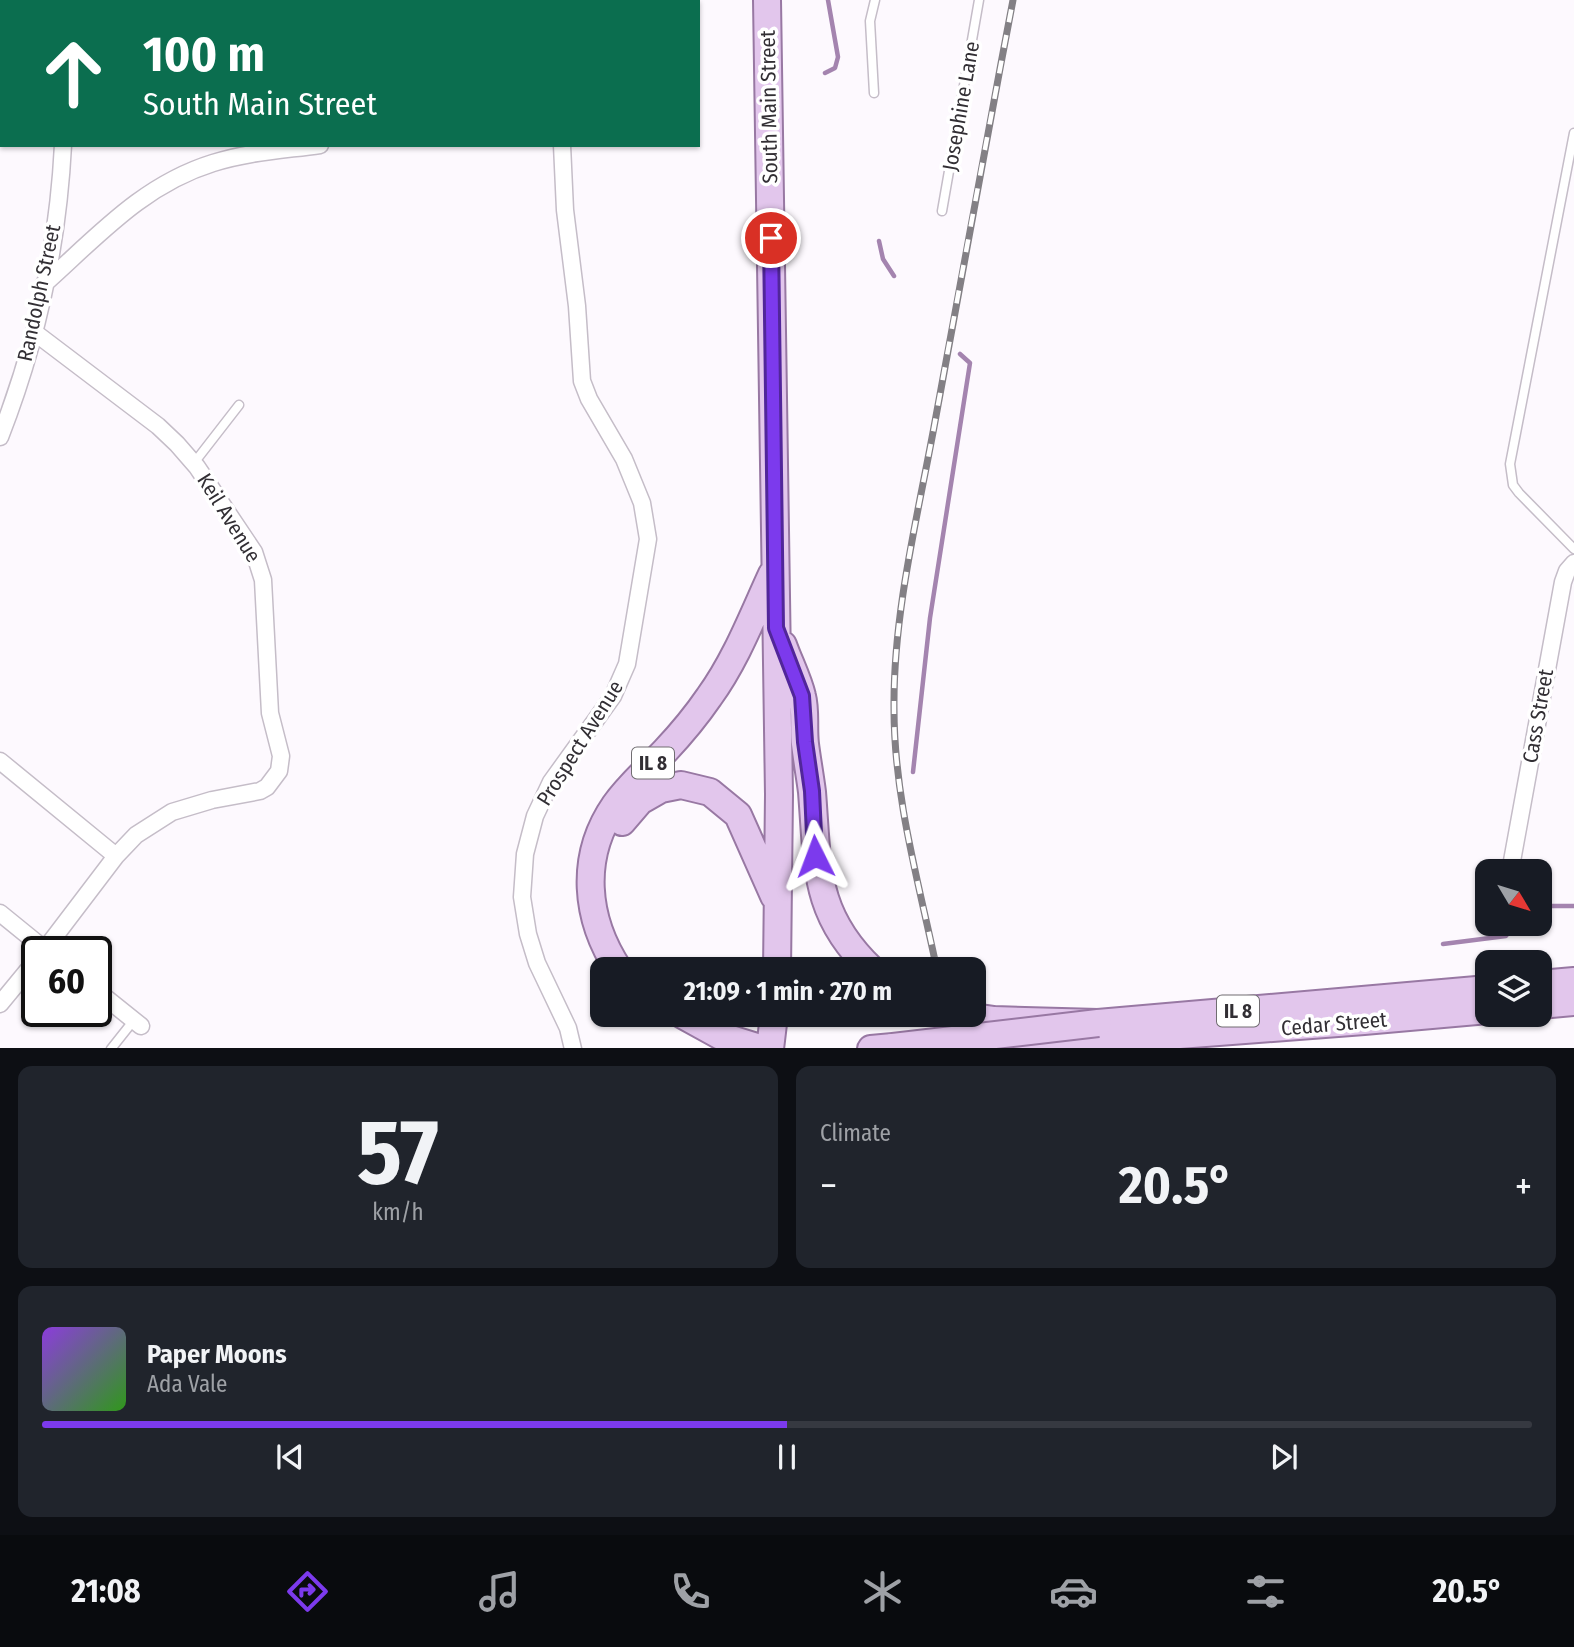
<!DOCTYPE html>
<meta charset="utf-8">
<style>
body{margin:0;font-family:"Fira Sans Condensed",sans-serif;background:#20242c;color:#f1f3f6;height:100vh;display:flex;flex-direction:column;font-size:26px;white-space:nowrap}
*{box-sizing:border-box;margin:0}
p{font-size:23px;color:#9ea1a6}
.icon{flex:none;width:38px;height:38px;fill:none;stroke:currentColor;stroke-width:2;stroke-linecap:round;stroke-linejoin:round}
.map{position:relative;height:1048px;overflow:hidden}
.sheet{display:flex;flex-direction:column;gap:18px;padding:18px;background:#0d0f14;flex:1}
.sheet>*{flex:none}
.guide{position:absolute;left:0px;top:0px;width:700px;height:147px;box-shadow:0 2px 5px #0004;background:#0b6e4f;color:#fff;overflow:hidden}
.needle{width:46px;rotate:128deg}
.fabs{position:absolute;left:1475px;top:859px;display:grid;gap:14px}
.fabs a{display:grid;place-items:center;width:77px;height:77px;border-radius:14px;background:#171b24;box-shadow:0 2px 5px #0004;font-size:35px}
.speed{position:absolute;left:21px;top:936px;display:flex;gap:14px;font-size:35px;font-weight:700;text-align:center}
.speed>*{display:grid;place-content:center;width:91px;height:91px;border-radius:50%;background:#171b24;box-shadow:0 2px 5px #0004;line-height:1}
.speed .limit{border:4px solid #111;border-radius:10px;background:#fff;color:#111}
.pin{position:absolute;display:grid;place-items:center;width:60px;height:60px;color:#fff;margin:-30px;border:4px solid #fff;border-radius:50%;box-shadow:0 2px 7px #0007}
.me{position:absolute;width:77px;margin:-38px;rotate:357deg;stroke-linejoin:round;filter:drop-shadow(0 0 5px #0008)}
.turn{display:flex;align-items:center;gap:24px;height:147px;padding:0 28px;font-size:32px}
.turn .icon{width:91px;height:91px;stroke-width:2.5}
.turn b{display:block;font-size:49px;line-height:60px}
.big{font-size:52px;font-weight:700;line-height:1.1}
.sheet .widget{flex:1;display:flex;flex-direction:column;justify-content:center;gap:10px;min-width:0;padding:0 24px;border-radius:14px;background:#20242c}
.sheet .dial{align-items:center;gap:0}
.dial b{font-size:91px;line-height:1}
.song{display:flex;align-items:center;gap:21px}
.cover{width:84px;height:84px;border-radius:10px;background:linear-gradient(135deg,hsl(270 70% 55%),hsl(110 70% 35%))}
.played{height:7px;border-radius:4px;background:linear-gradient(90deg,#7c3aed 50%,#363941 50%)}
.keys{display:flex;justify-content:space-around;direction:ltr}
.heat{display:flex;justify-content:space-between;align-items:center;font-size:38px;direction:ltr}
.sheet .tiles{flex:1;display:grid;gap:18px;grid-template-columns:1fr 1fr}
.widget:last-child{grid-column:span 2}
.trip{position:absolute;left:590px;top:957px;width:396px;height:70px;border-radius:14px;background:#171b24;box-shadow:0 2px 5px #0004;font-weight:700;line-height:70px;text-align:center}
.dock{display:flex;height:112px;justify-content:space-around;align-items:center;background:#090b0e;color:#9ea1a6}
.dock .icon{width:49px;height:49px}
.dock .selected{color:#7c3aed}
.dock b{font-size:32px;color:#f1f3f6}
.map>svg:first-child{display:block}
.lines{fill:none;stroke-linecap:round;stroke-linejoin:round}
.stream{stroke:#a484af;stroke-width:4.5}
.service-casing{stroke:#c5bdc8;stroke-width:11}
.minor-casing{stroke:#c5bdc8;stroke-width:19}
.primary-casing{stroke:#9878a3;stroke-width:30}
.service{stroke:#fff;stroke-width:8}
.minor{stroke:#fff;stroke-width:16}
.primary{stroke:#e2c6ec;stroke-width:26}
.rail-casing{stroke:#838085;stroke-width:7}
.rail{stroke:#fff;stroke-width:4.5;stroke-dasharray:13;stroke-linecap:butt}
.primary-bridge-casing{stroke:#9878a3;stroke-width:30;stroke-linecap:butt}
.primary-bridge{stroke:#e2c6ec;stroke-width:26}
.route-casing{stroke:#51269a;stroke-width:18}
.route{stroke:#7c3aed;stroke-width:12}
.labels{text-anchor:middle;stroke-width:7;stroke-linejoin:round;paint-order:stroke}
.shield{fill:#fff;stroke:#706d71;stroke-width:2}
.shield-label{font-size:19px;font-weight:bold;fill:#322f34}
.street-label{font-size:21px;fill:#322f34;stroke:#fff}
</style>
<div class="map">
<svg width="1574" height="1049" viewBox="0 0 1574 1049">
<rect width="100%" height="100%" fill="#fdf9fe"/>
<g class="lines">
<path class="stream" d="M825 73 835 68 838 57 828 0
M879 241 883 259 894 276
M913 772 930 618 970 363 960 354
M1540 906H1574
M1443 944 1506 936 1515 924"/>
<defs>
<path id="service" d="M874 93 870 21 875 0
M1574 133 1510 464 1513 485 1519 493 1574 549
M942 211 979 0
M194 463 239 405
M111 1049 134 1020"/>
<path id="minor" d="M56 0 57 2
M574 0V2
M480 2 481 0
M562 145 565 210 577 306 582 381 589 399 624 459 642 503 648 539 627 664 613 696 551 782 535 816 525 854 522 897 528 934 537 963 568 1028 573 1049
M43 285C97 237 142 185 213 163 247 152 284 150 320 145
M34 332 158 426 177 444 197 467 254 552 263 580 270 713 281 756 279 771 267 787 260 791 212 800 172 812 136 835 116 856 43 952
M0 437C36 345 58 244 63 145
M0 761 116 856
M1510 872 1563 582 1567 571 1574 563
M0 913 48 952
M96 990 141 1026
M0 1004 37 959"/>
<path id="primary" d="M767 0 779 795 777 970
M783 645C789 662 798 679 802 696 806 711 803 728 805 744 807 760 810 776 812 792 818 866 813 914 872 970
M622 822 640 801 661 789 681 785 710 792 738 815 774 896
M619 970C585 919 579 857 615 805 629 785 648 769 665 751 681 734 696 716 709 697 736 660 753 615 772 574
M1540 984 1574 981
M1540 1005 1574 1002
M683 1015 721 1036 763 1049
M960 1015 994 1020 1098 1023 1488 989
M770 1049 774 1015
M871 1049 893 1047
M995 1049 1364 1021 1488 1010"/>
</defs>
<use href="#service" class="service-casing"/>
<use href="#minor" class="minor-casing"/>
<use href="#primary" class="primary-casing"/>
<use href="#service" class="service"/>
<use href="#minor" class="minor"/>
<use href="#primary" class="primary"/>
<defs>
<path id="rail" d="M937 970C919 883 894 798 894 709 893 615 917 519 934 427 960 284 986 142 1013 0
M947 1015 954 1049"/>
</defs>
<use href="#rail" class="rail-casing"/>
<use href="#rail" class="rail"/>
<defs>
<path id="primary-bridge" d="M893 1047 1098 1023"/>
</defs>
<use href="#primary-bridge" class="primary-bridge-casing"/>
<use href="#primary-bridge" class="primary-bridge"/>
</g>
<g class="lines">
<defs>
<path id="route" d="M771 238 776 628 802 696 805 742 812 791 815 856"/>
</defs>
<use href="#route" class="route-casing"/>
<use href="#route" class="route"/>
</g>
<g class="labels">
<g class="shield">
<rect x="632" y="747.5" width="42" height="31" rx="5"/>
<rect x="1217" y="995.5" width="42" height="31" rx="5"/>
</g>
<g class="shield-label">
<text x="653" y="770">IL 8</text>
<text x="1238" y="1018">IL 8</text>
</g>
<g class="street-label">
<text transform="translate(961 106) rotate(-80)" y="7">Josephine Lane</text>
<text transform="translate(769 107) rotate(-91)" y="7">South Main Street</text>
<text transform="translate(39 293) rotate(-78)" y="7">Randolph Street</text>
<text transform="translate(229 518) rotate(58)" y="7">Keil Avenue</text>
<text transform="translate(1538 716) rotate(-80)" y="7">Cass Street</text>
<text transform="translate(580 743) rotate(-58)" y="7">Prospect Avenue</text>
<text transform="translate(1334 1024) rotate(-5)" y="7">Cedar Street</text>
</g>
</g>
</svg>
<div class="fabs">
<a><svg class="needle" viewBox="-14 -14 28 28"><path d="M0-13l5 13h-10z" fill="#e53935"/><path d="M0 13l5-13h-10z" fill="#9ea1a6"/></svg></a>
<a><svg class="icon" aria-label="layers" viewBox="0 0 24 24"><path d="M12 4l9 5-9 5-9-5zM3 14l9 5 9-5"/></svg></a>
</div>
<div class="speed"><div class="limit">60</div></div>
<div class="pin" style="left:771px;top:238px;background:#d93025"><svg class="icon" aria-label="arrive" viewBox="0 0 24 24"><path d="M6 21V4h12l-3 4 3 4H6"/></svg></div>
<svg class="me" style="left:815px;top:856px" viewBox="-20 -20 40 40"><path d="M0-17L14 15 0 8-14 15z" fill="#7c3aed" stroke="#fff" stroke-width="4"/></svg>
<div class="trip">21:09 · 1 min · 270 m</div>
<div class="guide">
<div class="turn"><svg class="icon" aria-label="ahead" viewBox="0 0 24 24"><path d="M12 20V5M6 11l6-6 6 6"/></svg><div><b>100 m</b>South Main Street</div></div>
</div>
</div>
<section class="sheet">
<div class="tiles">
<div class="widget dial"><b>57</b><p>km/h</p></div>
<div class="widget"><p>Climate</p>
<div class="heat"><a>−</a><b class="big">20.5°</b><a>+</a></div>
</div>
<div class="widget">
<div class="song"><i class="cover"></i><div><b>Paper Moons</b><p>Ada Vale</p></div></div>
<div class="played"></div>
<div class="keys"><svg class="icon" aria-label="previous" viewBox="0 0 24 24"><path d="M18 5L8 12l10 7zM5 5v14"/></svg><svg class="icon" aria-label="pause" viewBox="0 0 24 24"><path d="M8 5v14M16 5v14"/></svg><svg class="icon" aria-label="next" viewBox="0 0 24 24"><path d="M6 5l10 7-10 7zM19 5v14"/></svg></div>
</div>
</div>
</section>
<nav class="dock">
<b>21:08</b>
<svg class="icon selected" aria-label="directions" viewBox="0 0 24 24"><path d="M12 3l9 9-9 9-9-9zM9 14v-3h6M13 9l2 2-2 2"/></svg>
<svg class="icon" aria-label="music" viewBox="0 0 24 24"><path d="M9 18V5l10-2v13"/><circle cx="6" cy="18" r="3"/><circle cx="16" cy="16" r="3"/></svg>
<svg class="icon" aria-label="phone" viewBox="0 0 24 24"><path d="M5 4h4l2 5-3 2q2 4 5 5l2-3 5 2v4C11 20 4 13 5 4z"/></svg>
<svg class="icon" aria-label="climate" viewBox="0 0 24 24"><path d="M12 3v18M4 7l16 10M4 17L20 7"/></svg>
<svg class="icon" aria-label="car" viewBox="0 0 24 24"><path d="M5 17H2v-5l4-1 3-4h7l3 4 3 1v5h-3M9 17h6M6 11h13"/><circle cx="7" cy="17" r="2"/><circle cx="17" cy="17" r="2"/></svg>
<svg class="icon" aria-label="filters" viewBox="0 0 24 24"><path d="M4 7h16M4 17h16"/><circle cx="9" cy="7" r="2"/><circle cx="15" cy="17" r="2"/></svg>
<b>20.5°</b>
</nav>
